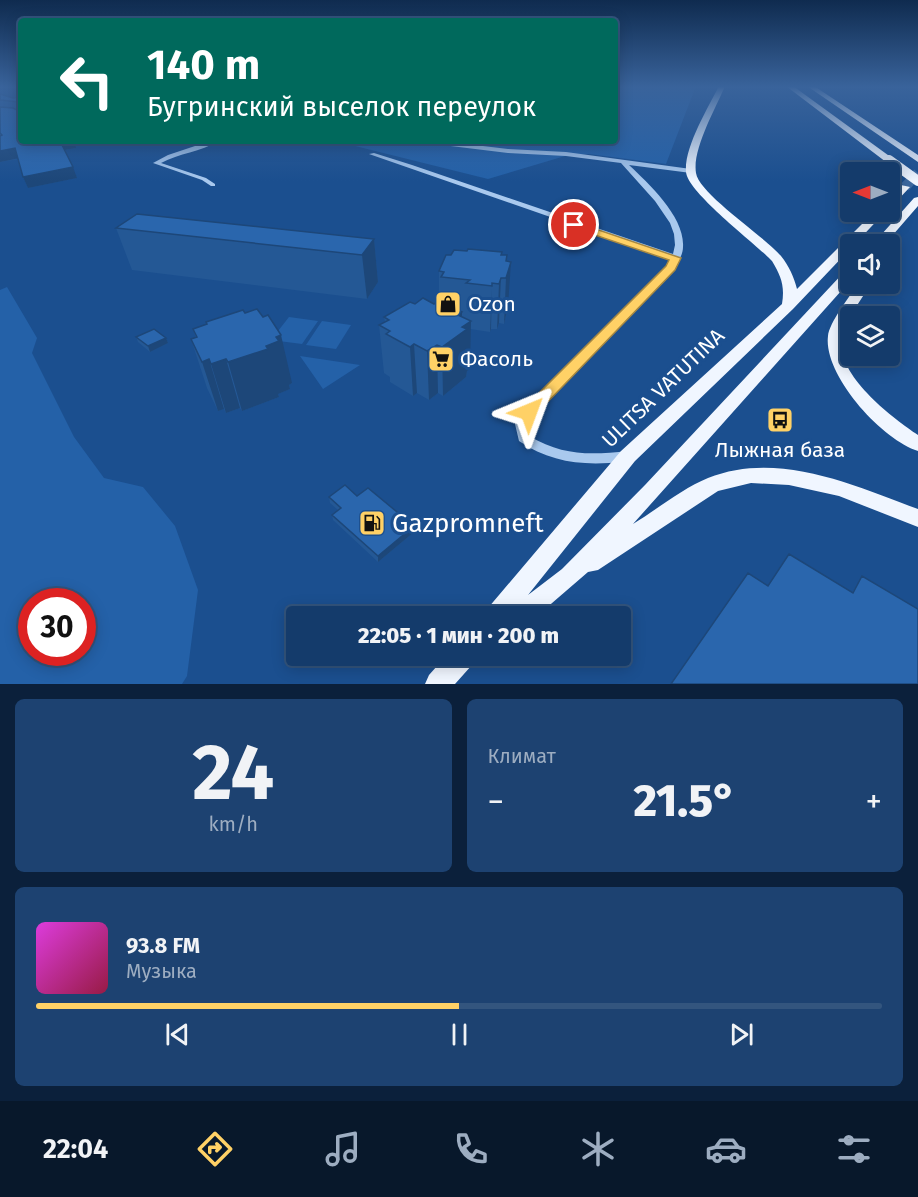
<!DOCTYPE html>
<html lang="ru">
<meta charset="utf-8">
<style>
body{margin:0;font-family:"Fira Sans",sans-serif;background:#1d4271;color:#f1f3f6;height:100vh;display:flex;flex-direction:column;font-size:22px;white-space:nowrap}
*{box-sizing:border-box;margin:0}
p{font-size:20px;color:#9dadc1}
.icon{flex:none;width:33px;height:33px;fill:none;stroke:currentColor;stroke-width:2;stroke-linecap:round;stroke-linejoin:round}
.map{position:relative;height:684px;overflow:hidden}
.sheet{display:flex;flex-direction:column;gap:15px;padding:15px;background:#0b203b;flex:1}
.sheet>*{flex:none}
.top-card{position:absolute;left:18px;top:18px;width:600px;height:126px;border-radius:6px;box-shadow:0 3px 15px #0003,0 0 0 2px #33557e;background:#00695c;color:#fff;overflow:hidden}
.needle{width:39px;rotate:270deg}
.fabs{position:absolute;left:840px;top:162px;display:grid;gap:12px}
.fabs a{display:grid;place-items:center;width:60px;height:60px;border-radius:6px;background:#143b6b;box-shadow:0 3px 15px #0003,0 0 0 2px #33557e;font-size:30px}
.speed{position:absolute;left:18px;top:588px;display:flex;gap:12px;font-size:30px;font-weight:700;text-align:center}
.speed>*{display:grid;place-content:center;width:78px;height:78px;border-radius:50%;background:#143b6b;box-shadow:0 3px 15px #0003,0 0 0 2px #33557e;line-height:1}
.speed .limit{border:9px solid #d22;background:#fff;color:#111}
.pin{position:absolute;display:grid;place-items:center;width:51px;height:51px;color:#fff;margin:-26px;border:3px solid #fff;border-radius:50%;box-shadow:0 2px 6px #0007}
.me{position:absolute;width:66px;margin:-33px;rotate:44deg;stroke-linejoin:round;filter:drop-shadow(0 0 4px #0008)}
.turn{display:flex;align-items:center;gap:21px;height:126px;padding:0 30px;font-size:27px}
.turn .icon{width:78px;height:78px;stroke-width:2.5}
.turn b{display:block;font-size:42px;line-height:51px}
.big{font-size:45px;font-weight:800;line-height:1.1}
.sheet .widget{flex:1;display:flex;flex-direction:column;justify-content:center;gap:9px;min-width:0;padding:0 21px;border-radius:9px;background:#1d4271}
.sheet .dial{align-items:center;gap:0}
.dial b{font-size:78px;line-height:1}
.song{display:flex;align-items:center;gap:18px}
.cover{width:72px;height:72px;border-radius:9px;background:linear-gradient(135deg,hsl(300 70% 55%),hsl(340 70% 35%))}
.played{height:6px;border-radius:3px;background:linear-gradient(90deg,#ffd166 50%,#33557e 50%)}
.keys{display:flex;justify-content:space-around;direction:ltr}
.heat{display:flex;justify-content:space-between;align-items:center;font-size:33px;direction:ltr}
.sheet .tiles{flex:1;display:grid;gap:15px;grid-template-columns:1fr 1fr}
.widget:last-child{grid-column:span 2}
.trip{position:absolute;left:286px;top:606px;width:345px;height:60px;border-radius:6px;background:#143b6b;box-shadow:0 3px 15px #0003,0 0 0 2px #33557e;font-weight:800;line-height:60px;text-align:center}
.tabs{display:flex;height:96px;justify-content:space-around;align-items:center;background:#08182b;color:#9dadc1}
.tabs .icon{width:42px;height:42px}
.tabs .current{color:#ffd166}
.tabs b{font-size:27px;color:#f1f3f6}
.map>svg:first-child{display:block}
.green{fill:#2461a8;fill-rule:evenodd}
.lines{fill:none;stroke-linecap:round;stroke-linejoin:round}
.major-tunnel{stroke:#3d69a0;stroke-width:10;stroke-dasharray:10 5;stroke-linecap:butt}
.minor{fill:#a9c9ee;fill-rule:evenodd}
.major{fill:#f0f6ff;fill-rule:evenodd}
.major-bridge{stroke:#f0f6ff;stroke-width:10}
.wall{fill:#245895}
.shaded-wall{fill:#1d4779}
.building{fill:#2a66ad;stroke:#1d4779;stroke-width:1.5}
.route{fill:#ffd166;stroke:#a68842;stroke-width:1.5}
.labels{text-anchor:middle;stroke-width:6;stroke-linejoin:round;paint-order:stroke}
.poi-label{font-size:21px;fill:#fff;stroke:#1b4f8f;text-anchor:start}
.street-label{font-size:21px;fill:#fff;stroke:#1b4f8f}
.near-poi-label{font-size:26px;fill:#fff;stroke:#1b4f8f;text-anchor:start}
</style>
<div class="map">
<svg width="918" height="684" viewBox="0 0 918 684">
<rect width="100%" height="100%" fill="#1b4f8f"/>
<path class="green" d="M615 86H696L666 164 589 154 565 156 488 179 335 141H615Z
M7 287 37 338 32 353 74 437 104 478 143 487 175 526 198 590 187 676 182 684H0V290ZM32 602H82V652H32Z
M289 317 318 321 302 344 271 340Z
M322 321 351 325 336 349 306 345Z
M300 356 360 365 323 389Z"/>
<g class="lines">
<path class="major-tunnel" d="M905 187 918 173"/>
<path class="minor" d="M210 141H218C201 152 179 153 161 163L206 178 215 184V186H211L202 180 153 163 168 155Z
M423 141H441L508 149 566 152 691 169 694 171 691 173 629 165C649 184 685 217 683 247 683 255 678 262 674 269L533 415 527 424 529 436C563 456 590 455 628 451L633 453 635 456 633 459C625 462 617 462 609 463 575 465 547 460 519 441L515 424 525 409 667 266 671 259 369 154 374 153 412 165 673 254 675 245 674 234 670 223 655 201 621 163 566 156 508 153 426 143Z"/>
<path class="major" d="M719 86H725C716 108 692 149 696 173 699 194 764 236 781 256 789 266 794 277 797 289L874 212H885L855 244H850V249L793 309 635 461 528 595 562 569 645 485 845 271 850 270V281L633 524C656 510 683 488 708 478 777 450 854 485 918 509V527L839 496 789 485 751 483 718 491 598 570 588 572 537 616H484L488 608 621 451 782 304C785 286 781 276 772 261 755 243 688 193 686 172 684 147 708 108 719 86Z
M786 86H793L892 158V162H886Z
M807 86H814L918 155V162Z
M901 185 910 187 894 204 890 205V197Z
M918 197V206L885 244H873L914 198Z
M858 284H871C861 300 849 315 843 332 829 370 891 417 918 435V451C882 440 823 375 828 336 829 323 850 296 858 284Z
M446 656H476L472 665 455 684H425L429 675Z"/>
<path class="major-bridge" d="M889 160 918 181"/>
</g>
<path class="wall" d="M0 94 13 98 21 97V141H75L76 148 65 150 77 178 28 188 23 177 18 159 0 162Z
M116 228 374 239 378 282 367 299 132 270Z
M451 255H502L507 261 508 306 504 324 499 323 497 329H491L490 332 470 329V369L467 371 466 377 443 396 438 393 429 400 417 393 413 396 390 382V377L384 373 379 325 385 322 384 317 415 304H434L439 301V271Z
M206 322 292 383 289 385 290 389 278 394 279 397 242 411 240 408 226 413 224 409 218 411 207 388 191 339 196 338 193 329 207 325Z
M136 337 166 338 168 343 150 352 138 342Z
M357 496 414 526V532L378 562 333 520 332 515 338 510 330 503 329 497Z
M862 576 918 609 768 586 852 593Z"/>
<path class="shaded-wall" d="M60 141H75L76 148 64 150Z
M15 148 20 158 0 162V151Z
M73 167 77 178 28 188 23 177Z
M374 239 378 282 367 299 362 255Z
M502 252 499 323 497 329 499 284Z
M511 262 508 306 504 324 506 278Z
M492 283 491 329 490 332 492 286Z
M462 312V333V327L471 321 470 369 467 371 466 377 443 396 442 347 458 315Z
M281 335 292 383 289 385 290 389 278 394 279 397 242 411 228 362 266 346 276 337Z
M166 338 168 343 150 352 148 346Z
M414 344 417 393 413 396 410 347Z
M437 345 438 393 429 400 427 351Z
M209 359 224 409 218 411 202 362Z
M226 359 240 408 226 413 211 364Z
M414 526V532L378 562V556Z"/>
<path class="building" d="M0 94 13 98 21 97V141H60L73 167 23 177 15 148 0 151V136L2 135 0 133V107L13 108 19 111 18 102 0 100Z
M137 214 374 239 362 255 116 228Z
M468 249 502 252 501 255H507L506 261 511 262 506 278H501L499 284 492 283V286L466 283 470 280 441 277 444 272 439 271 446 255H451L454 250 467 251Z
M423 298 434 304 438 301 462 312 458 315 471 321 462 327 467 329 442 347 437 345 427 351 414 344 410 347 386 334 390 331 379 325 389 320 384 317 410 302 415 304Z
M257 309 263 317 268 315 281 335 276 337 279 341 266 346 268 349 228 362 226 359 211 364 209 359 202 362 191 339 197 337 193 329 207 324 206 322 243 310 245 313Z
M154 329 166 338 148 346 136 337Z
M345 485 357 496 368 488 414 526 378 556 332 515 341 508 329 497Z
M789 554 853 593 862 576 918 609V684H671L748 573 768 586Z"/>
<linearGradient id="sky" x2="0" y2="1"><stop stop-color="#0f2b4f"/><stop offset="0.48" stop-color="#39639b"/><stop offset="1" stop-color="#39639b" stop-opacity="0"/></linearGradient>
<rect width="918" height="181" fill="url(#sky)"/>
<path class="route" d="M571 223H578L681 258 675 270 534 416H523L521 412 523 409 666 266 669 260 571 227Z"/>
<defs>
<symbol id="shop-square" viewBox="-11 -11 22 22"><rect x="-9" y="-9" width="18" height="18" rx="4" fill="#ffd166" stroke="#1b4f8f"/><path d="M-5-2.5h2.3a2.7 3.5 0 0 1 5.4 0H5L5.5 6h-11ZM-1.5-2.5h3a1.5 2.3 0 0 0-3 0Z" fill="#111"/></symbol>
<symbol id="supermarket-square" viewBox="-11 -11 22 22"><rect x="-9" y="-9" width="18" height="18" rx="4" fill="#ffd166" stroke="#1b4f8f"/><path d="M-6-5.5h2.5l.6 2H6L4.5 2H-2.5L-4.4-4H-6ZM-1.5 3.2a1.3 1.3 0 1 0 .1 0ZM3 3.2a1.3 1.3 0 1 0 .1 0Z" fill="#111"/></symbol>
<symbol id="bus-square" viewBox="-11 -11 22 22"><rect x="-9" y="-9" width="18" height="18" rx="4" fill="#ffd166" stroke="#1b4f8f"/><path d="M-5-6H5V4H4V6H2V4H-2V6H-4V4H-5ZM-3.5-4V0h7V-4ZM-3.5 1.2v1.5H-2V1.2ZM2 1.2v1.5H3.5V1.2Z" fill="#111"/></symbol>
<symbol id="fuel-square" viewBox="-11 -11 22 22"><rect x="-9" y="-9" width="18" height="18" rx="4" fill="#ffd166" stroke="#1b4f8f"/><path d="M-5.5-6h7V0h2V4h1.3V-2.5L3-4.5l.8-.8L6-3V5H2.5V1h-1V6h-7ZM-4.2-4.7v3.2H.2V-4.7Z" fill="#111"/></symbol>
</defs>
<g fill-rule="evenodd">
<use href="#shop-square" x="433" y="289" width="30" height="30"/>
<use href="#supermarket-square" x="426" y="344" width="30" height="30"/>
<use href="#bus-square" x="765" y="405" width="30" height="30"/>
<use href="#fuel-square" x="357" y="508" width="30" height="30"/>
</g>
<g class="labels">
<g class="poi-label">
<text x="468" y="311">Ozon</text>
<text x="460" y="366">Фасоль</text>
<text x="780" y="457" text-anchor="middle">Лыжная база</text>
</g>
<g class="street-label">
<text transform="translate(663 388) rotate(-44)" y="7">ULITSA VATUTINA</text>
</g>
<g class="near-poi-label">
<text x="392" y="532">Gazpromneft</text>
</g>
</g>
</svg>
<div class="fabs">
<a><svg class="needle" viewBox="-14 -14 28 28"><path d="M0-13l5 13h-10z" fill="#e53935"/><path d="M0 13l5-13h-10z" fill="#9dadc1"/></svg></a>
<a><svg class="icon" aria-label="sound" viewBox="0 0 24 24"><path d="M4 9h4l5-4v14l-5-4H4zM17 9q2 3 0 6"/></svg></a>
<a><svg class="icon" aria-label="layers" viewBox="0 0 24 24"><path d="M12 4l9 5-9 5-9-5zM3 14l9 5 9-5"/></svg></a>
</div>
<div class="speed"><div class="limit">30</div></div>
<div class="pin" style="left:574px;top:225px;background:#d93025"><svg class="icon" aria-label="arrive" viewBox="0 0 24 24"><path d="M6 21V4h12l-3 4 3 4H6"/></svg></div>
<svg class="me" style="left:529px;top:412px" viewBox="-20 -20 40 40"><path d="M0-17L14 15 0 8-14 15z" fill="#ffd166" stroke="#fff" stroke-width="4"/></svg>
<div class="trip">22:05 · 1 мин · 200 m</div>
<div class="top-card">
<div class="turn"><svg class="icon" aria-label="left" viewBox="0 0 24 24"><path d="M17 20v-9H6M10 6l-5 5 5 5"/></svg><div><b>140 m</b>Бугринский выселок переулок</div></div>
</div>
</div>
<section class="sheet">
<div class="tiles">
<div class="widget dial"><b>24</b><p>km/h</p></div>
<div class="widget"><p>Климат</p>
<div class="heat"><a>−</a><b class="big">21.5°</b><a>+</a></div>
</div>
<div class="widget">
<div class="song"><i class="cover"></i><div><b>93.8 FM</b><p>Музыка</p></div></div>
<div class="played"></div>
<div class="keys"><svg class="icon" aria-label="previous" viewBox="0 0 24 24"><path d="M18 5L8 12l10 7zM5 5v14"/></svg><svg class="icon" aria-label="pause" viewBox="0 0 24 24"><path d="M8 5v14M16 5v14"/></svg><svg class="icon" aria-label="next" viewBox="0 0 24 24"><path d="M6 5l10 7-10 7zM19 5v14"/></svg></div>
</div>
</div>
</section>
<nav class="tabs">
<b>22:04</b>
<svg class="icon current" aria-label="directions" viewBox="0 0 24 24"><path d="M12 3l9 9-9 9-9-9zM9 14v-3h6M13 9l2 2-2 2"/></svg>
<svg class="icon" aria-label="music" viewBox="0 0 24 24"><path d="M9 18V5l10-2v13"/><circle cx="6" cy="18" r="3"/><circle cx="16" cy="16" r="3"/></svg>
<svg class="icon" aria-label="phone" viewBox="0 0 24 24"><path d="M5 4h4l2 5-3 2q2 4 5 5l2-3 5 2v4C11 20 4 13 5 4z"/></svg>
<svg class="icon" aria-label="climate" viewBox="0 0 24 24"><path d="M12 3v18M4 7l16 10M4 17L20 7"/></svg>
<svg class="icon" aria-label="car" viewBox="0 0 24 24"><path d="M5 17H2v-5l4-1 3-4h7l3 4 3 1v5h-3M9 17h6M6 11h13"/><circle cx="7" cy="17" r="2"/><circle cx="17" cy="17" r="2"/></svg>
<svg class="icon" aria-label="filters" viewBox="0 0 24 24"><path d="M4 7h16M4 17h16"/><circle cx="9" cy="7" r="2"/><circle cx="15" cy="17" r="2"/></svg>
</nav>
